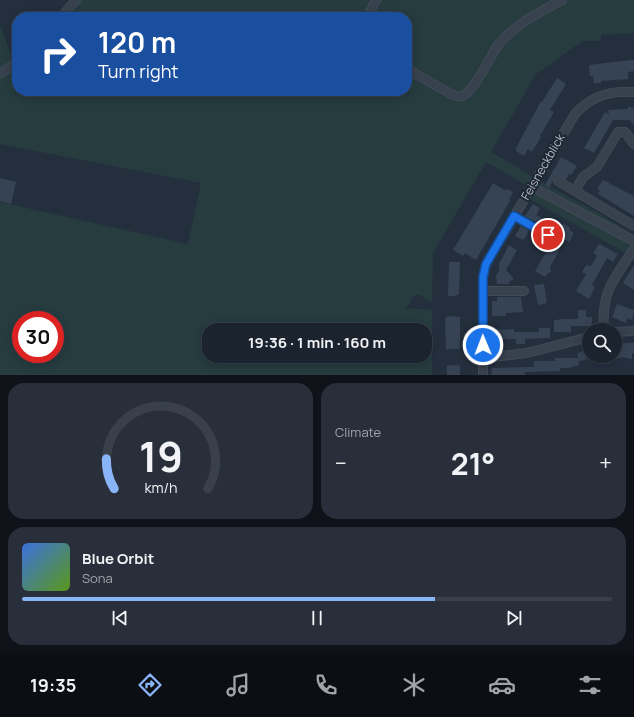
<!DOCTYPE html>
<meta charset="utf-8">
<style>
body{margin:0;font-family:Manrope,sans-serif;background:#282f3a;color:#f1f3f6;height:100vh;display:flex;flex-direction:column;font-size:15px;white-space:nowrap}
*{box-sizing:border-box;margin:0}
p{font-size:13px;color:#a0a4aa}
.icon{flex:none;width:22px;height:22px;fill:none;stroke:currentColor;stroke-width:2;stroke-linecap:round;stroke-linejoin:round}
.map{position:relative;height:375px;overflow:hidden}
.sheet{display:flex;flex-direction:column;gap:8px;padding:8px;background:#0f1319;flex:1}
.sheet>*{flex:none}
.top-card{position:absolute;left:12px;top:12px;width:400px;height:84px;border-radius:16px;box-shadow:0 2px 10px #0003,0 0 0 1px #39404a;background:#1a4fa0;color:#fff;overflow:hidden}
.fabs{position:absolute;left:582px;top:323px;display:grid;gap:8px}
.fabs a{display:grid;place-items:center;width:40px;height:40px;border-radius:50%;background:#1b232e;box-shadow:0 2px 10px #0003,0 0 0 1px #39404a;font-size:20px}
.speed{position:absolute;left:12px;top:311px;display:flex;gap:8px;font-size:20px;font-weight:700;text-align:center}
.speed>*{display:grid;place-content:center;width:52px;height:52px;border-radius:50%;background:#1b232e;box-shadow:0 2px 10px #0003,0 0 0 1px #39404a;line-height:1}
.speed .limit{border:6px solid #d22;background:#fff;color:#111}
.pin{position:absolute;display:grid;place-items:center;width:34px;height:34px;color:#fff;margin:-17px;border:2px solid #fff;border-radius:50%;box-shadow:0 1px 4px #0007}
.me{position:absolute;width:44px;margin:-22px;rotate:359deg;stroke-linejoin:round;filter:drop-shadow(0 0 3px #0008)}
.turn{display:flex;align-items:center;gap:14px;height:84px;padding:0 20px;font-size:18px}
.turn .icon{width:52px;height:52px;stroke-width:2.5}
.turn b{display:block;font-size:28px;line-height:34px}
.big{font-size:30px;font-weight:700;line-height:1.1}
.sheet .tile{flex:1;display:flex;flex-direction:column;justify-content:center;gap:6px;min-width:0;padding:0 14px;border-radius:16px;background:#282f3a}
.sheet .dial{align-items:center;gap:0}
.dial svg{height:104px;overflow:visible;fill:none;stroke:#39404a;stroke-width:7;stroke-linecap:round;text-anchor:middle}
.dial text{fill:#f1f3f6;stroke:none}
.song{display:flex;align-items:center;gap:12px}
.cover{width:48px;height:48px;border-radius:6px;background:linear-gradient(135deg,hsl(220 70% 55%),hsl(90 70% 35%))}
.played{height:4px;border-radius:2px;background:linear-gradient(90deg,#8ab4f8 70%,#39404a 70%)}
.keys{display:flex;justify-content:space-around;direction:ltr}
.heat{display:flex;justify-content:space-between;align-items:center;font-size:22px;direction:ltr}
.sheet .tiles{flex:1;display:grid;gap:8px;grid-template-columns:1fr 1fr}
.tile:last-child{grid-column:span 2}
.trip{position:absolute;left:202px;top:323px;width:230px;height:40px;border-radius:16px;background:#1b232e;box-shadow:0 2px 10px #0003,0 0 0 1px #39404a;font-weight:700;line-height:40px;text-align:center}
.tabs{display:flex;height:64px;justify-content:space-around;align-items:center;background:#0b0e12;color:#a0a4aa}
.tabs .icon{width:28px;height:28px}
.tabs .active{color:#8ab4f8}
.tabs b{font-size:18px;color:#f1f3f6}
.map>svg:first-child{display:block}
.green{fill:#263c3f;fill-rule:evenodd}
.building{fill:#364354}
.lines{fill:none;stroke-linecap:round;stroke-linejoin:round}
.minor-casing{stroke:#414a57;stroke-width:10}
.minor{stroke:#38414e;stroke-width:8}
.route-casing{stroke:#114b97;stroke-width:10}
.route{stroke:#1a73e8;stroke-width:7}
.labels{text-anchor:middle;stroke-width:4;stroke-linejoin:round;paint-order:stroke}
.street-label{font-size:12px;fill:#b4bcc9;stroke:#1d2633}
</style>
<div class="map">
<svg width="634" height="375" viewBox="0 0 634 375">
<rect width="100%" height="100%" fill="#242f3e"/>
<path class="green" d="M78 0H634V33L601 35V41H583L536 74 491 152 545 184 600 214 634 235V256L622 251 528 198 533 189 486 162 433 253 432 302C424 300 421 291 412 297L411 302 405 308 432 310V375H0V202L188 244 201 183 0 144V76L17 65V91H407V17H63ZM21 320H55V354H21ZM209 330H425V356H209Z
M0 25 14 62 0 71Z"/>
<path class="building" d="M631 60H634V71L628 72V79L601 81V83H594L593 76H590L589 65Z
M557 78 566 84 550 110 554 112 540 136 541 137 532 152 528 149 524 156 516 151V148L541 101 542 102Z
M628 106 634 109V126L630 120H613L594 153 584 148 605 112 609 114 608 110 628 109Z
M561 157 577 166 571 175 569 174 566 180 558 176H555L549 188 545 185Z
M0 178 16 182 11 204 0 201Z
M603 180 634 196V216L598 194 600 190 597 189Z
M493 183 506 191 507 189 513 192 509 200 510 201 476 260 465 253 463 256 453 250Z
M533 204 540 208 536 215 544 219 540 224 525 216Z
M563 223 570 228 569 230 574 233 569 242 556 235Z
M521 226 528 230 527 235 523 240 515 236Z
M551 244 560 249 550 267 551 272 548 273 545 277 535 271Z
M599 244 618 254 613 262 607 258 592 285 595 287 589 299 576 291 586 274 582 272 586 265 591 266 597 256 593 253Z
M509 245 517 250 506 270 514 279 509 282V284H497L496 275 498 272H499V264Z
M449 262H460L459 294 455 296H448Z
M634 265V290L623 283Z
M544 284 547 303 538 305 534 285Z
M497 297H521L523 312 506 313V316H492V301H497Z
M617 304 634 310 632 320 627 318 626 323 612 317Z
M578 310H586V317H592V326H571V332H554V320H559V319H578Z
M449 316 460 317V349H446L445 321 446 317Z
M539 328H550V338L525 339V344H516V339H503V341H493L492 330 514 329V332H539Z
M625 343H634V353H632V359L625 358V357L615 359V346Z
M589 350V359L579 361 577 353Z
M555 358H578L579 365 569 368H560V371L525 372V375H491L492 368 534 367V361H555Z
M457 365 460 366V375H447V366Z"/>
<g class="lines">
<defs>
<path id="minor" d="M61 17 76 0
M367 17 376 0
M407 69 451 94C457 97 462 98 467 93 481 80 488 59 499 44 515 24 540 12 562 0
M0 74 17 62
M558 181 634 226
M532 187 634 241
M575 191 583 177 597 167 618 132H625L634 144
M514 216 548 235
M483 291H524
M604 330C601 291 614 279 634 249
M615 332 634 331
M483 358 527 353 589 337
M483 375V277L486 264 575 114C591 96 610 90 634 92"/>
</defs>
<use href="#minor" class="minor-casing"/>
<use href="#minor" class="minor"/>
</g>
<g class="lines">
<defs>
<path id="route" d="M483 345V277L486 264 514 216 548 235"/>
</defs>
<use href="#route" class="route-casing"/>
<use href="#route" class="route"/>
</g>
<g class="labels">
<g class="street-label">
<text transform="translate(543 167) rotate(-60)" y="4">Feisneckblick</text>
</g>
</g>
</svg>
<div class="fabs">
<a><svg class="icon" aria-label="search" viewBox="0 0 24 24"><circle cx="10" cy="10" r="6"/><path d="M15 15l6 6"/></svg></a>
</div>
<div class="speed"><div class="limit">30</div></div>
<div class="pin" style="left:548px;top:235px;background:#d93025"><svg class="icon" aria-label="arrive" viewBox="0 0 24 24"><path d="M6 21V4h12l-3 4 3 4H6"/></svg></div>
<svg class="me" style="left:483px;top:345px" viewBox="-20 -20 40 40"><circle r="17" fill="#1a73e8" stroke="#fff" stroke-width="3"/><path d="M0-11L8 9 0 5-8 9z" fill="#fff"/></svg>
<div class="trip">19:36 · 1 min · 160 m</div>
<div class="top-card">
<div class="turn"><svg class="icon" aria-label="right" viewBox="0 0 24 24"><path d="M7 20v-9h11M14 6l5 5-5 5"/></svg><div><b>120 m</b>Turn right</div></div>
</div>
</div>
<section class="sheet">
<div class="tiles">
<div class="tile dial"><svg viewBox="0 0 100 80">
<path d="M14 69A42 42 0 1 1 86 69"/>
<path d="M14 69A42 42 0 0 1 8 46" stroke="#8ab4f8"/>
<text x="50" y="56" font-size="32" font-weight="700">19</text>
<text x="50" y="72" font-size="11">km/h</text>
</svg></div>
<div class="tile"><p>Climate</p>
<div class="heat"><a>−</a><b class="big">21°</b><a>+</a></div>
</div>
<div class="tile">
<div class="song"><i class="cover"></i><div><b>Blue Orbit</b><p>Sona</p></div></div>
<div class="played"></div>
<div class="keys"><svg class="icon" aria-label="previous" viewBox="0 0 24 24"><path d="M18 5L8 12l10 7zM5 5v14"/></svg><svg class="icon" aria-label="pause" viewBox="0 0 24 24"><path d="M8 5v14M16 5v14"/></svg><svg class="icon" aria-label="next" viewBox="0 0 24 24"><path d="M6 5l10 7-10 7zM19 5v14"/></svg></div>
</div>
</div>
</section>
<nav class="tabs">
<b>19:35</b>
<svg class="icon active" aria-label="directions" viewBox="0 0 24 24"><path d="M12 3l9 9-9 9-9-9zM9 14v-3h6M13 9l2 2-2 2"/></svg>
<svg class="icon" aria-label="music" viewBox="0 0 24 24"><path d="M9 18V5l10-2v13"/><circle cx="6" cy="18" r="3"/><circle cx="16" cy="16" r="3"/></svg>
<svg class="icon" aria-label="phone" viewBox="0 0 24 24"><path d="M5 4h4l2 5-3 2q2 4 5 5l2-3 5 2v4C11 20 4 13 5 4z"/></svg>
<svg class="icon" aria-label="climate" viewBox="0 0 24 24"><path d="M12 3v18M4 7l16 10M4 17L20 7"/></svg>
<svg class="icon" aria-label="car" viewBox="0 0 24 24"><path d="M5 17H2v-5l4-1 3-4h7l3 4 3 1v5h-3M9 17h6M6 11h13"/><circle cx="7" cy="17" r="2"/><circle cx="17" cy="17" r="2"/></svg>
<svg class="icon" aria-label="filters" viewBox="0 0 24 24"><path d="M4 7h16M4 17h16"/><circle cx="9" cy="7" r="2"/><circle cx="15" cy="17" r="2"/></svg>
</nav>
